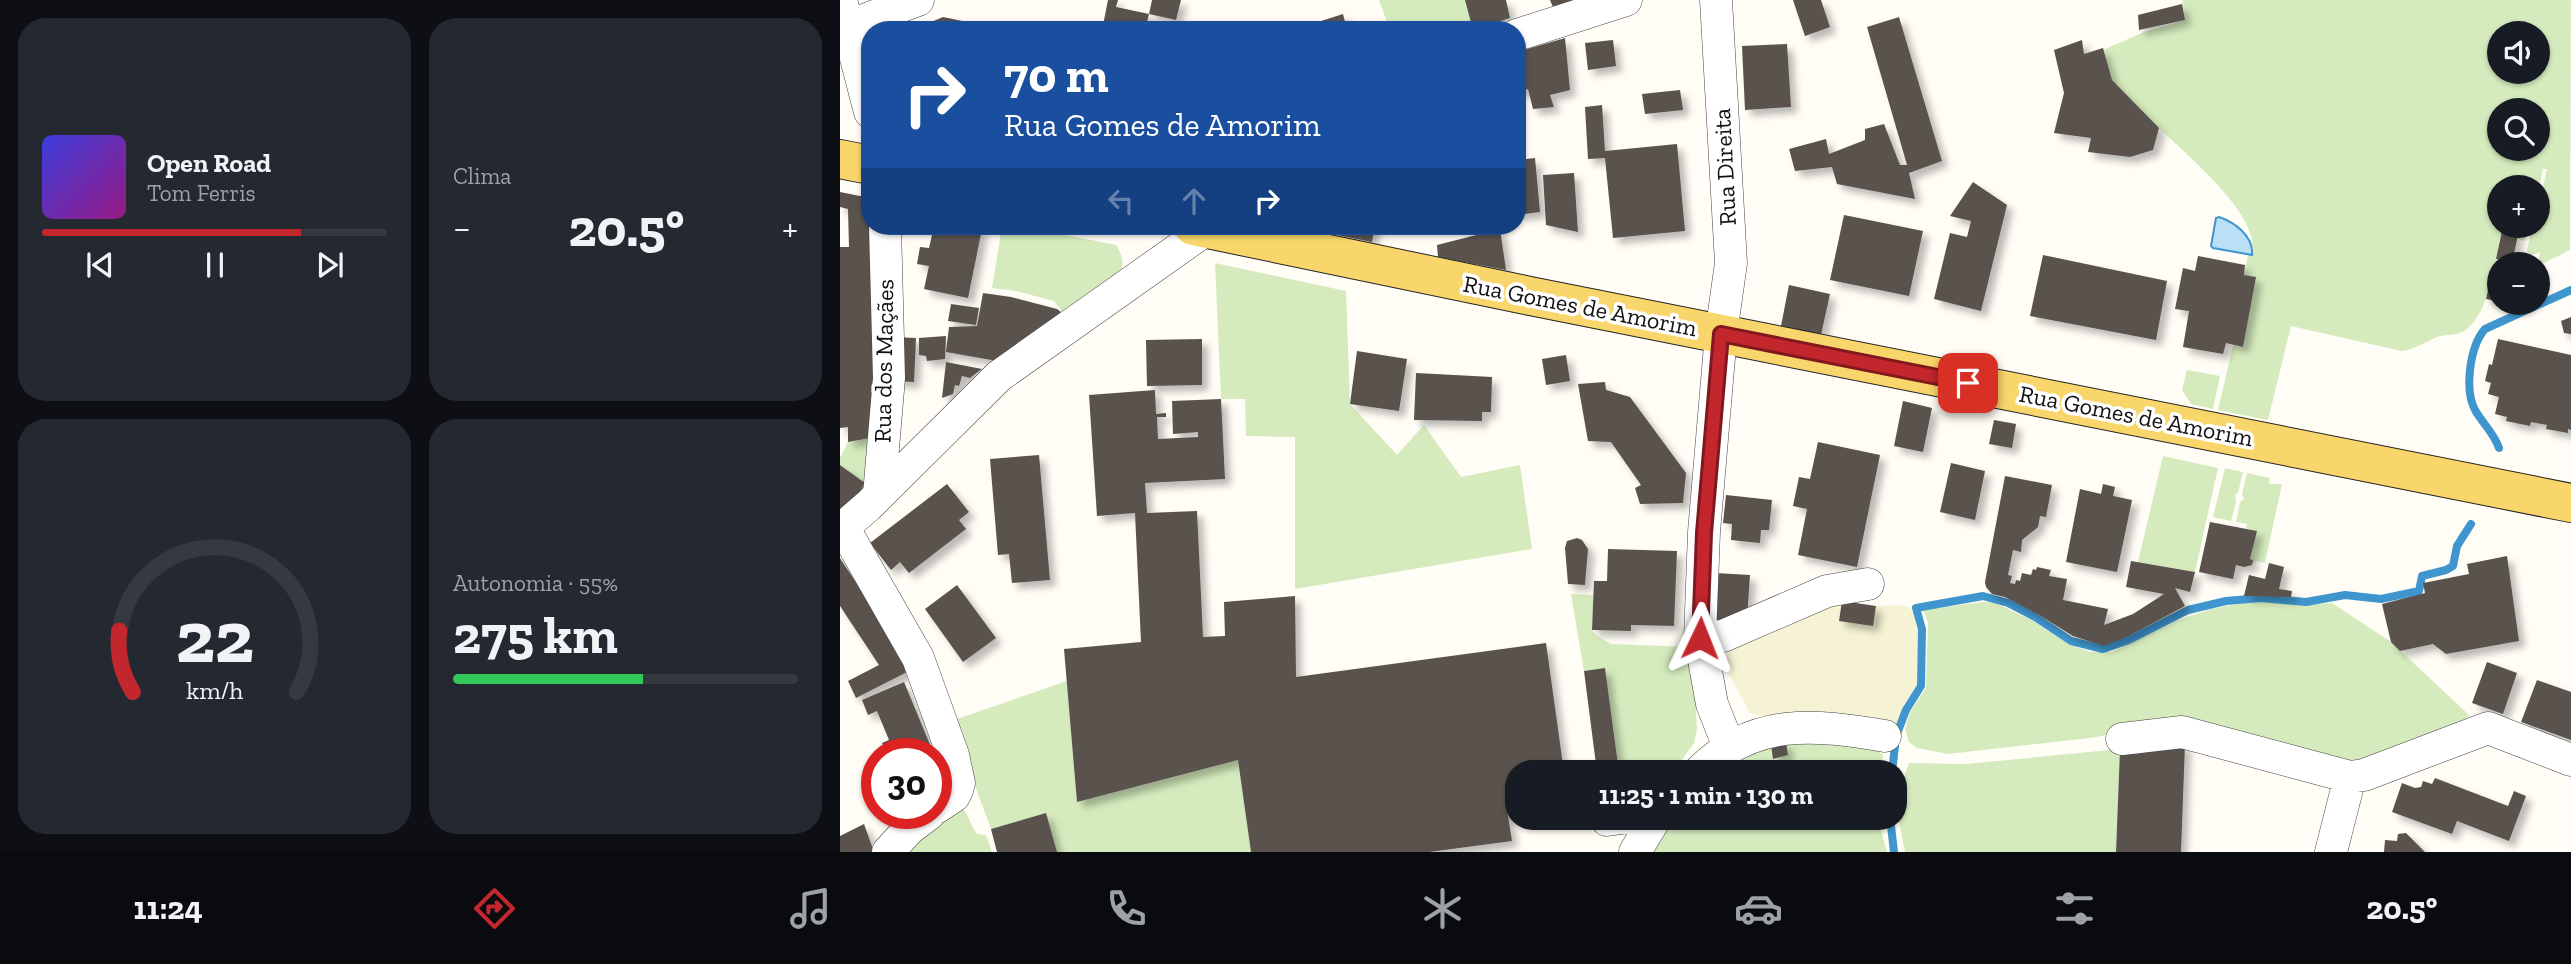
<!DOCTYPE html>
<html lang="pt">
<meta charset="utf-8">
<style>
body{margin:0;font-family:"Zilla Slab",serif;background:#242831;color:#f1f3f6;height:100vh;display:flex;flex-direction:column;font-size:26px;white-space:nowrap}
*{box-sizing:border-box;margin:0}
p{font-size:23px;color:#9ea1a6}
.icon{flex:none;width:38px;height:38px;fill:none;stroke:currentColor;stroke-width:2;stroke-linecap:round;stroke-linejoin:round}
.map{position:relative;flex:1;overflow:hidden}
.side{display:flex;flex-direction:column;gap:18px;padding:18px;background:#0d0f14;width:840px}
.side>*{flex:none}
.hud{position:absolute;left:21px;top:21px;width:665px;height:214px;border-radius:28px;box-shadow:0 2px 5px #0004;background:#1a4fa0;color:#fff;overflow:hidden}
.controls{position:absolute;left:1647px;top:21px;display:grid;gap:14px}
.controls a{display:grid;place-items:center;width:63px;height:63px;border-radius:50%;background:#171b24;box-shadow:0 2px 5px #0004;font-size:35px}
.speed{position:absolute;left:21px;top:738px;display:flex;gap:14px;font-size:35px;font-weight:700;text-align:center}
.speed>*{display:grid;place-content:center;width:91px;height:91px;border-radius:50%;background:#171b24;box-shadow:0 2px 5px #0004;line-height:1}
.speed .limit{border:10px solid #d22;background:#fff;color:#111}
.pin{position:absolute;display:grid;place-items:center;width:60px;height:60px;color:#fff;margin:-30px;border-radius:14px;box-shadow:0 4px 10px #0006}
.me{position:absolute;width:77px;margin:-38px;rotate:2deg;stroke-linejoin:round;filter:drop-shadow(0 0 5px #0008)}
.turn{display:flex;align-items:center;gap:24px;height:147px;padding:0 28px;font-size:32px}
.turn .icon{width:91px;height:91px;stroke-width:2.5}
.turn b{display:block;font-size:49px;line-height:60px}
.lanes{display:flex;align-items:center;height:66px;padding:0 28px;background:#0003;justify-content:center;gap:35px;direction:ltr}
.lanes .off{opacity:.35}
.big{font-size:52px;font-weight:700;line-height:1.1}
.side .tile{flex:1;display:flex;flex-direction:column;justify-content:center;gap:10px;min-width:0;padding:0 24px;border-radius:28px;background:#242831}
.side .dial{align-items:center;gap:0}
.dial svg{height:182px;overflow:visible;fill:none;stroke:#363941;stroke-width:7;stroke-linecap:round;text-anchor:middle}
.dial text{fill:#f1f3f6;stroke:none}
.song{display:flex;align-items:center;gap:21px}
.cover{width:84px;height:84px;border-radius:10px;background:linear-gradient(135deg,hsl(240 70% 55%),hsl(310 70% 35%))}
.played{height:7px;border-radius:4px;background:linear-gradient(90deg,#c4262e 75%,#363941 75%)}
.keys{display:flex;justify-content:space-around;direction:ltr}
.heat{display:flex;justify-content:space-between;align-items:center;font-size:38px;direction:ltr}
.charge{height:10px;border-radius:5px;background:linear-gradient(90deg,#34c759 55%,#363941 0)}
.side .tiles{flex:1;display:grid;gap:18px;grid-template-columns:repeat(2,1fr)}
.trip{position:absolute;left:665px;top:760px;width:402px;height:70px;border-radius:28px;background:#171b24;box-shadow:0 2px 5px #0004;font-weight:700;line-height:70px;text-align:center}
.tab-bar{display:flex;height:112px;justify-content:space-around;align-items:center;background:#090b0e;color:#9ea1a6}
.tab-bar .icon{width:49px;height:49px}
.tab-bar .selected{color:#c4262e}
.tab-bar b{font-size:32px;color:#f1f3f6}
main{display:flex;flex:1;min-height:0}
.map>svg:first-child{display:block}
.farmland{fill:#f6f3d4}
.green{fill:#d5ebbd;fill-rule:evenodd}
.water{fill:#b9e0f7;stroke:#3f96cf;stroke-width:2}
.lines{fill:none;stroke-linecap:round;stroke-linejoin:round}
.stream{stroke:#3f96cf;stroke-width:8}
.building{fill:#5a524d;filter:url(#shadow)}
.minor-casing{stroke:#444;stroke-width:33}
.major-casing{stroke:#222;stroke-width:40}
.minor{stroke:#fff;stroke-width:32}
.major{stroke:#f9d66b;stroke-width:38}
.route-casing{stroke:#7f191e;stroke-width:18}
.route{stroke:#c4262e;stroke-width:12}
.labels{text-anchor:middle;stroke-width:7;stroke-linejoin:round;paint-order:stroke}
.street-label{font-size:24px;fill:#111;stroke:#fff}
</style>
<main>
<section class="side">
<div class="tiles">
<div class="tile">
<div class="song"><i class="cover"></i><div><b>Open Road</b><p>Tom Ferris</p></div></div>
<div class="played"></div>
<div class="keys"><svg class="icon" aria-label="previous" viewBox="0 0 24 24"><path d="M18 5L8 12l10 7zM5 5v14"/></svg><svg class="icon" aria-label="pause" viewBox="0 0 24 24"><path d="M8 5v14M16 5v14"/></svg><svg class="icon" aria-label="next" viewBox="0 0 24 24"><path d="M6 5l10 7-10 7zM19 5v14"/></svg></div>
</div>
<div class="tile"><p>Clima</p>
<div class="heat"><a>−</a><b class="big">20.5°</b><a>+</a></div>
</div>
<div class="tile dial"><svg viewBox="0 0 100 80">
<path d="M14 69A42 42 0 1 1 86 69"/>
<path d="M14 69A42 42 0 0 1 8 42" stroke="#c4262e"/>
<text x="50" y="56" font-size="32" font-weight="700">22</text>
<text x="50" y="72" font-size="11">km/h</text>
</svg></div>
<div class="tile"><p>Autonomia · 55%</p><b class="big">275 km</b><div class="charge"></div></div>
</div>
</section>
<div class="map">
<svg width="1731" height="852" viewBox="0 0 1731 852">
<defs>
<filter id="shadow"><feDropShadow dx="6" dy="6" stdDeviation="3.5" flood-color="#0004"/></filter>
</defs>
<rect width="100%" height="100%" fill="#fffdf5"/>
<path class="farmland" d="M1002 601 1032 626 1036 606 1061 605 1070 608 1076 617 1079 629 1078 683 1064 708 1057 727 1055 729 929 718 910 713 886 669 884 662 891 650Z"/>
<path class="green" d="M539 0H625L633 30H550Z
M1342 0H1731L1730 250 1698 266 1700 252 1685 258 1693 226H1698V209L1707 169H1703L1698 191V187H1659V226H1689L1685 241 1677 239 1678 235 1662 231C1655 259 1650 315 1624 331 1616 336 1605 334 1597 337 1585 342 1576 349 1562 351L1451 326 1428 420 1378 410 1393 345 1402 347 1415 277 1404 275 1408 256 1412 254C1423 203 1302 123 1273 81 1268 73 1266 59 1263 50L1304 32 1345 20ZM1659 33H1698V72H1659ZM1659 110H1698V149H1659Z
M162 226H180L276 245C283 257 285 264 279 276L226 316 214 301 176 291 152 288Z
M375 263 506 291 510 404 557 455 584 425 621 477 680 465 692 549 455 589V437L406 436 405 399H381Z
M1347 370 1380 376 1373 409 1351 404 1342 390Z
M36 437 25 483 0 465V458L8 442Z
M1323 456 1378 468 1355 572 1298 562Z
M1385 468 1403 472 1398 493 1395 495 1396 502 1391 521 1373 517Z
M1407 473 1430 478 1429 484H1442L1425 563 1416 561 1412 565 1413 560 1410 559 1416 531 1406 528 1407 524 1396 522 1400 502 1404 499 1402 494Z
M731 594 754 595 752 630 757 636 771 644 852 647 857 729 854 743 833 772H779L765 668 744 671Z
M1151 601 1193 621 1228 644 1250 652H1272L1336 621 1371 609 1413 601 1467 605 1492 603 1551 642 1630 716 1579 745 1527 765 1305 728 1250 738 1108 754 1077 748 1069 742 1065 729 1070 712 1086 688 1088 622 1083 610Z
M227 681 237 802 398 760 411 852H217L206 814 151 829 111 721Z
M955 740 1034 747 1043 755 1042 772H888L907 756 931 745 933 759 947 755 946 742Z
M1280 749 1276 852H1065C1057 811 1054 803 1069 763L1126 764Z
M121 807C130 815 130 826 137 834L146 835 152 852H62Z
M840 817H1037L1047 852H809L825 831Z"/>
<path class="water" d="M1379 217C1394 222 1414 236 1412 255L1373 248 1371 246 1376 218Z"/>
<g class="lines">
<path class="stream" d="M1659 448C1654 433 1643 424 1635 410 1624 389 1630 346 1645 329L1731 290
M1058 731 1066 710 1081 686 1082 629 1076 608 1143 596 1168 603 1195 617 1231 641 1263 649 1289 640 1348 610 1386 601 1421 598 1466 602 1505 595 1541 599 1579 591 1582 576 1606 570 1613 566 1617 546 1631 524
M1052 772 1055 746
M1050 817 1054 852"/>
</g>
<path class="building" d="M268 0H278L276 7 309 14 312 0H341L336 20 309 14 305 30H262Z
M625 0H666L670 18 633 30Z
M710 0H734V1L713 7Z
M953 0H981L990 27 965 36Z
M1342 4 1345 20 1299 30 1298 15Z
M503 14 507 30H456V29Z
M103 17 161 29V30H72Z
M1059 17 1102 161 1069 173 1075 199 997 184 992 167 955 171 949 149 986 139 989 154 1025 140V129L1044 124 1060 165H1067L1027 27Z
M725 38 730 90 710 95 714 107 693 109 688 89 677 92V52Z
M773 40 776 66 748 70 745 43Z
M1242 40 1244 54 1263 48 1272 80 1319 128 1313 150 1290 157 1248 152 1251 138 1214 133 1224 93 1214 50Z
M947 44 951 107 905 110 902 46Z
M840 90 843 110 805 114 802 94Z
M762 105 765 151 837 144 845 231 773 238 765 158 748 159 745 107Z
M695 158 700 212 677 215V160Z
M734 173 738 232 706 225 703 175Z
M1133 182 1167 205 1141 311 1094 299 1110 233 1127 237 1131 221 1110 216Z
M0 192 25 197 30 202 36 437 8 442V427L0 428V247H9L8 209 0 207Z
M1004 215 1083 231 1069 296 990 280Z
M94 226H125L142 229 128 298 84 289 89 266 77 264 80 247 89 248Z
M453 226H535L532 242Z
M660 229 666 270 598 257 597 245Z
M1662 231 1678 235 1672 263 1656 259Z
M1203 255 1327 281 1316 340 1190 316Z
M1358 256 1405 265 1404 275 1416 277 1403 347 1386 343 1383 354 1343 347 1349 311 1335 309 1343 268 1355 271Z
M1653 269 1659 270V300L1656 301 1646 299Z
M949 285 990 294 981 335 941 326Z
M143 293 171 297 217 309 226 316 163 362 106 352 109 327 137 326Z
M111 304 139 308 136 325 108 321Z
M1731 317V334L1724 333 1721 321Z
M106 336 105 359 87 361 86 356 79 355V338Z
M54 337 76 338 74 382 53 381Z
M362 339V385L307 386 306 340Z
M1658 339 1731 355V430L1728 429V433L1706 429 1707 425 1691 422 1690 426 1666 421 1667 417 1655 414 1659 397 1648 394 1651 383 1645 381 1649 364 1652 365Z
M517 351 567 359 559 411 510 404Z
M726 355 730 381 706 385 702 359Z
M106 362 142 369 130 378 122 376 119 386 115 385 113 394 102 398Z
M576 373 652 377 651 412H642V421L574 420Z
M765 382 766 390 790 397 846 473 843 503 800 504 795 488 801 485 771 442 748 441 738 384Z
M315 390 316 414 326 413V417H317L318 439 358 437V432L333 434 332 401 381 399 385 479 305 483 307 513 357 511 363 637 385 636 384 602 455 596 456 677 706 643 724 772H677V808L667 810 672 841 589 852H411L398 760 237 802 224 649 301 642 295 513 257 516 249 395Z
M1063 401 1092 408 1083 452 1054 446Z
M1154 420 1176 424 1172 448 1149 444Z
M978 442 1040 455 1017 567 958 555 967 509 953 506 959 477 970 479Z
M199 455 210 580 172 583 169 554 158 555 150 459Z
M1111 463 1145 471 1135 520 1100 512Z
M0 465 25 483 18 495 0 515Z
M1165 476 1212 485 1206 517 1200 516 1198 527 1182 540 1181 552 1173 550 1168 575 1172 576 1170 583 1175 584 1176 580 1180 581 1182 573 1191 575 1193 569 1196 570 1197 567 1211 570 1209 576 1227 579 1223 600 1268 609 1264 625 1293 614 1324 594 1286 587 1291 561 1355 572 1350 592 1335 588 1345 606 1287 637 1264 646 1233 636 1199 615 1165 597 1152 594 1146 587 1145 582Z
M107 484 129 512 119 520 126 529 69 573 60 562 51 570 30 543Z
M1263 484 1275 487 1273 496 1292 500 1277 572 1226 562 1240 489 1261 494Z
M886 495 932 500 929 530H921L920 543 891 540 892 524 883 523Z
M1370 522 1417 531 1410 559 1413 560 1412 565 1404 567 1396 565 1393 579 1359 572Z
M737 538 742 540 748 549 745 585 728 584 725 548 727 541Z
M768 549 837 551 834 626 791 625V631L752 630 754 581H767Z
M1667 556 1679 641 1606 654 1593 644 1560 651 1551 642 1542 604 1585 593 1583 583 1629 574 1627 564Z
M0 558 62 653 71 670 16 698 8 681 39 665 0 606Z
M1429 563 1444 567 1439 589 1452 591 1451 597 1404 596 1409 575 1425 579Z
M875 573 910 575 907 619 876 623Z
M117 585 156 638 123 662 85 609Z
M1002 601 1036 606 1033 626 999 621Z
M1647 662 1677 673 1663 714 1632 703Z
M765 668 779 772H757L744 671Z
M1697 680 1731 692V740L1681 722Z
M64 682 94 754H47L42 743 49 740 37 711 28 715 22 700Z
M946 742 948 755 933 759 931 745Z
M1345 744 1341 852H1276L1280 749Z
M96 759 109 790 96 796Z
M1595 778 1668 806 1674 791 1686 796 1669 841 1617 821 1612 834 1552 812 1562 783 1575 788 1581 787 1583 781 1592 784Z
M206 813 217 852H157L151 829Z
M24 824 34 852H0V836Z
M1566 833 1585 852H1544L1545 840 1557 841 1558 834Z"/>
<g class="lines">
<defs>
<path id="minor" d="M1 0 30 112
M876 0 891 263 881 334 864 532 860 638 872 704 889 747
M8 26 78 0
M677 35 786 0
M39 495 49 378 45 226
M3 527 78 658 113 755 119 783 117 790 114 796 96 808
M0 530 28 506 159 376 371 226
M860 638 883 636 987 591 1028 584
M1282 739 1342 732 1510 777 1524 775 1648 728 1731 760
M859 772C913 717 975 724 1045 736
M767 820 790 817
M48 852 69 829 89 814
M795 852 816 817
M1491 852 1510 777"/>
<path id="major" d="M0 159 30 165
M353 226 690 296 1731 503"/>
</defs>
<use href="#minor" class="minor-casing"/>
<use href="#major" class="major-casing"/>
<use href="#minor" class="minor"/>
<use href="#major" class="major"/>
</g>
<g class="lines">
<defs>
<path id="route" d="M860 638 864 533 881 334 1128 383"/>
</defs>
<use href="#route" class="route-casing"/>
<use href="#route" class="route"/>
</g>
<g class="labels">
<g class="street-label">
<text transform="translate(885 167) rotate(-93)" y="8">Rua Direita</text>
<text transform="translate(740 306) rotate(11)" y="8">Rua Gomes de Amorim</text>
<text transform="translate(44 361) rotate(-89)" y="8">Rua dos Maçães</text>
<text transform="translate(1296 416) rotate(11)" y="8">Rua Gomes de Amorim</text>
</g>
</g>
</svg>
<div class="controls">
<a><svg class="icon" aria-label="sound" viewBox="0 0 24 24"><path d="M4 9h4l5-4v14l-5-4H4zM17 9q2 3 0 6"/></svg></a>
<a><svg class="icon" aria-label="search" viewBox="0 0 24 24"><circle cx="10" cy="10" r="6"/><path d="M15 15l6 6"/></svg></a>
<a>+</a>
<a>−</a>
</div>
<div class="speed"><div class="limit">30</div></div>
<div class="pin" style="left:1128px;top:383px;background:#d93025"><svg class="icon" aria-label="arrive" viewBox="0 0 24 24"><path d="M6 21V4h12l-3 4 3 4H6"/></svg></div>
<svg class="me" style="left:860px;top:638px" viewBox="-20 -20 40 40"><path d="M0-17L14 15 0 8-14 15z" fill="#c4262e" stroke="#fff" stroke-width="4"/></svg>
<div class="trip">11:25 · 1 min · 130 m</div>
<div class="hud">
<div class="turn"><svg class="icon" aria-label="right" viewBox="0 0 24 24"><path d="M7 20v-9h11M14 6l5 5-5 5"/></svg><div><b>70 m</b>Rua Gomes de Amorim</div></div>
<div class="lanes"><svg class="icon off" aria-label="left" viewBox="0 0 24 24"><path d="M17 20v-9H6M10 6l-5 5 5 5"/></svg><svg class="icon off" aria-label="ahead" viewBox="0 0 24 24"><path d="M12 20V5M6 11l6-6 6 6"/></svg><svg class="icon" aria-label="right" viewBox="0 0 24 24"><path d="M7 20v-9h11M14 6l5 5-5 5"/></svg></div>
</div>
</div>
</main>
<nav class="tab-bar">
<b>11:24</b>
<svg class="icon selected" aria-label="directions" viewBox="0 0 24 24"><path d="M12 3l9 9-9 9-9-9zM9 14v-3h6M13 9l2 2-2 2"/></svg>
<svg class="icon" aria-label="music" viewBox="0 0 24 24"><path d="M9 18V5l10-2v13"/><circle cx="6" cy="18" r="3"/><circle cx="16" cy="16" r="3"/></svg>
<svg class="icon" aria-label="phone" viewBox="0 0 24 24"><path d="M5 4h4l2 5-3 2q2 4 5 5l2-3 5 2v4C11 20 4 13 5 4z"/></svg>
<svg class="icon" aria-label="climate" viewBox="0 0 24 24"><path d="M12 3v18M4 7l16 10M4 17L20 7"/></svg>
<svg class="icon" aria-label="car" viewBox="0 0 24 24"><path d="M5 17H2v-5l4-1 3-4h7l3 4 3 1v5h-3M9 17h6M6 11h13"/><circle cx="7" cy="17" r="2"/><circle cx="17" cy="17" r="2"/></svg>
<svg class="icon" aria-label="filters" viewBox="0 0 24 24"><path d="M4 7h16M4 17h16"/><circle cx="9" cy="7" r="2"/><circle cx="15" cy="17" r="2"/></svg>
<b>20.5°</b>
</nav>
